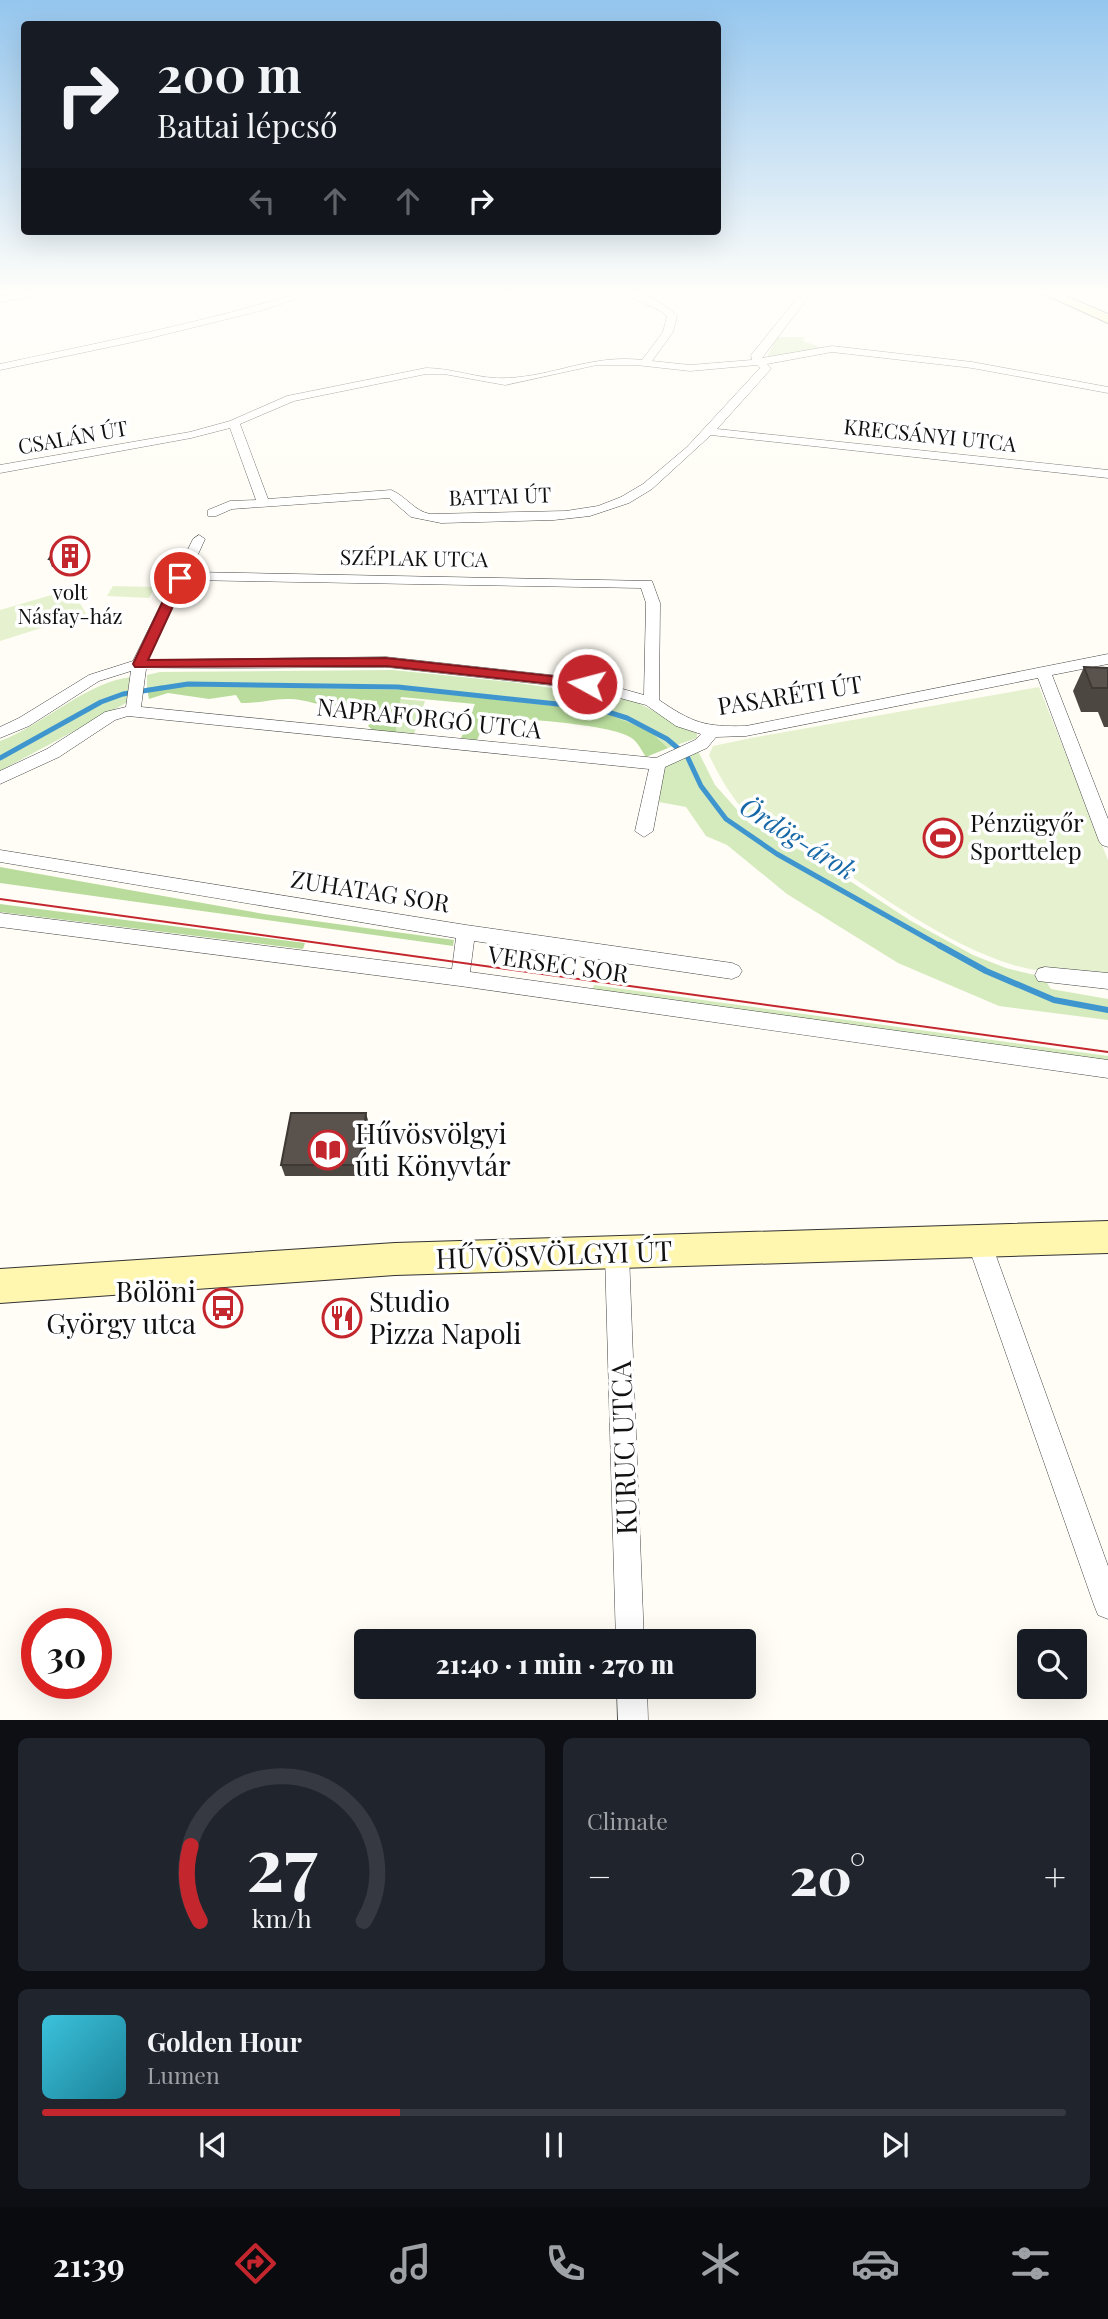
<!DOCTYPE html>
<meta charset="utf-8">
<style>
body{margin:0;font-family:"Playfair Display",serif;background:#20242c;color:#f1f3f6;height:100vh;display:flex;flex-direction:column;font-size:26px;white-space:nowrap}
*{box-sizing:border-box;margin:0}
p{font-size:23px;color:#9ea1a6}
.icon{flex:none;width:38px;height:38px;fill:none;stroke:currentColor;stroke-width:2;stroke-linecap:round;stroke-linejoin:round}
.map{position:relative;height:1720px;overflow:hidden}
.drawer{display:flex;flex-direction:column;gap:18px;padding:18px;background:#0d0f14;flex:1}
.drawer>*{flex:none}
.banner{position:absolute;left:21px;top:21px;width:700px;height:214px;border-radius:7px;box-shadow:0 7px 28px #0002;background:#171b24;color:#f1f3f6;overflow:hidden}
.tools{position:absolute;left:1017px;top:1629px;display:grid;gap:14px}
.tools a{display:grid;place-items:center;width:70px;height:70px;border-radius:7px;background:#171b24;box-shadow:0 7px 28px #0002;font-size:35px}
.speed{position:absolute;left:21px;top:1608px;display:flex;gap:14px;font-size:35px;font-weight:700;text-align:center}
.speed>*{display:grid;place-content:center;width:91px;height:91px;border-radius:50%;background:#171b24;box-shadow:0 7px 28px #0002;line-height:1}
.speed .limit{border:10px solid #d22;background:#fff;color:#111}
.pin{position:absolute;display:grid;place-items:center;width:60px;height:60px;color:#fff;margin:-30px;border:4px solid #fff;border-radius:50%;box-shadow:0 2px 7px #0007}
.me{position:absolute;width:77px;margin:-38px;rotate:277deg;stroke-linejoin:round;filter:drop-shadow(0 0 5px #0008)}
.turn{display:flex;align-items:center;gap:24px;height:147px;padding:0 21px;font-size:32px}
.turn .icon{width:91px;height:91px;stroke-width:2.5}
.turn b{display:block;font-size:49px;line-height:60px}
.lanes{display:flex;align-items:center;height:66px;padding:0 21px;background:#0003;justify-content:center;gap:35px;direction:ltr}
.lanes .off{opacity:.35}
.big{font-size:52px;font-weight:800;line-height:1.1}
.drawer .card{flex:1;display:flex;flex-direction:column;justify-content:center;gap:10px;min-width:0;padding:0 24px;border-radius:10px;background:#20242c}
.drawer .dial{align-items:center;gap:0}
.dial svg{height:182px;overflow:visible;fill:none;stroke:#363941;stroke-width:7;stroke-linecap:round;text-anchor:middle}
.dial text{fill:#f1f3f6;stroke:none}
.song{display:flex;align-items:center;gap:21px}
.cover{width:84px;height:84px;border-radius:10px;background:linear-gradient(135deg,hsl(190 70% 55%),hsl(190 70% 35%))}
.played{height:7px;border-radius:4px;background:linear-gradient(90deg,#c4262e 35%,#363941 35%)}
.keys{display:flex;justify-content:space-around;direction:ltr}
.heat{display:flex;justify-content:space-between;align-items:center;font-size:38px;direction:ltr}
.drawer .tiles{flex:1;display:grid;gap:18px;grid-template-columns:1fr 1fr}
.card:last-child{grid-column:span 2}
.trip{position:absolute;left:354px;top:1629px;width:402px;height:70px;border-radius:7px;background:#171b24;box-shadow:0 7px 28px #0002;font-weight:800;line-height:70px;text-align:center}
.tabs{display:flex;height:112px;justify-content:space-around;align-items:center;background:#090b0e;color:#9ea1a6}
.tabs .icon{width:49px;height:49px}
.tabs .active{color:#c4262e}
.tabs b{font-size:32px;color:#f1f3f6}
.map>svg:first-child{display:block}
.green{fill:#d5ebbd}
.forest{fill:#b9dc9c}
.pitch{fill:#e6f2cf}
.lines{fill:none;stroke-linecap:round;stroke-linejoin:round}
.stream-far1{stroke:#3f96cf;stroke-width:5}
.stream{stroke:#3f96cf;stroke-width:6}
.street-casing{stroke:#444;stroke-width:1}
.secondary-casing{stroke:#333;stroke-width:2}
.street{fill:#fff;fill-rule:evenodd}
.secondary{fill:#fff6b0;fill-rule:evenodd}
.tram{stroke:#c4262e;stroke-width:2}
.wall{fill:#4d4742}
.shaded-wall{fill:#3f3936}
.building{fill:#5a524d;stroke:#3f3936;stroke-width:2}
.route{fill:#c4262e;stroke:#7f191e;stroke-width:2}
.labels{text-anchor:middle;stroke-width:7;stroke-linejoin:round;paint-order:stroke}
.far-street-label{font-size:21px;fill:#111;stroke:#fff}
.far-poi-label{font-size:21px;fill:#111;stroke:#fff}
.street-label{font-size:24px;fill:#111;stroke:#fff}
.poi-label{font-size:24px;fill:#111;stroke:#fff;text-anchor:start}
.water-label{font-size:26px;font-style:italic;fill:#1768a6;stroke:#fff}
.near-poi-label{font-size:28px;fill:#111;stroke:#fff;text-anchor:start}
.near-street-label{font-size:28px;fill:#111;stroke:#fff}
</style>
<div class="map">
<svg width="1108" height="1721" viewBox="0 0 1108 1721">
<rect width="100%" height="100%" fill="#fffdf5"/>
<path class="green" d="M777 337H804L803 341 825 349 767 357Z
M393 670 511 682 607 696 636 702 697 733V738L668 748 650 731 600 711 410 690 161 685 147 688V675L160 672Z
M132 677 128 702 0 771V741C44 725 87 681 132 677Z
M386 698 425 701 414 734 375 730Z
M697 749 715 785 749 823 813 857 911 921 973 955 1006 968 1043 977 1051 989 1108 999V1020L999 1006 898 963 787 894 727 845 706 836 686 807 659 802 663 766Z
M594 985 1108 1056V1060L592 991Z"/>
<path class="forest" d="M161 685 410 690 600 711 650 731 668 748 646 757C642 751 638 743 633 739 614 723 518 720 488 715L477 740 461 738 475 704 401 697 395 722 397 736 378 735 368 726 377 716V701C360 699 355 703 340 706 324 708 306 699 290 699 272 698 258 704 241 703L236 695 209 699 168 693 149 699 147 688Z
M0 867 264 914 454 940 453 946 0 883Z
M0 904 305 943 303 949 0 912Z"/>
<path class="pitch" d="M113 586 155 587 149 598 107 596Z
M72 589 86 614 0 641V610Z
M1039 687 1108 860V978C1077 975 1044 974 1013 965 942 943 881 894 819 856 798 844 772 835 754 820 734 803 720 778 709 755L713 746 751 738Z"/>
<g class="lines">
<path class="stream-far1" d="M0 758 101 702 123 694 188 684 398 687 595 708 627 718 667 739 687 756 701 786 726 819 777 854 942 947"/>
<path class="stream" d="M939 945 986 971 1054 1000 1108 1010"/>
<defs>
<path id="street" d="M42 291H67L0 302V296Z
M306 291H320L260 311 138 341 0 370V364C103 342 206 322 306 291Z
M625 291C641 291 666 303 677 316L673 332 652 361 690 365 752 360 751 355 798 297 804 291H813L762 358 832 346 972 362 1108 387V393L972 368 832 352 767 364 771 368 770 370 717 429 1108 470V478L711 435 652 489 629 503 590 516 554 520 441 523 411 517 389 498 232 509 216 516H208V510L230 501 256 500 230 428 191 438 0 473V465L190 432 230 421 287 396 426 368C453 368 481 380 507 378 555 376 592 354 642 360L663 332 667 316C655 304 635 304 625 291ZM597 365H636L690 371 757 365 760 368 687 447 643 484 621 497 598 506 566 511 430 514C414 511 406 496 391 490L268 499 240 424 294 401 426 374H444L505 385Z
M199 535 205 539 190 572 652 581 660 603 659 700C693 723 704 727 746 726L1108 654V664L1052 675 1108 819V847L1102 845 1099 841 1038 678 746 736 716 737 707 748 665 767 653 831 644 837 635 831 649 769 128 716 115 720 59 757 0 784V771L47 749 105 712 126 707 131 671 99 681 29 726 0 738V727L19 718 89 675 133 661 193 539ZM186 580 641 588 646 603 644 695 587 679 386 657 148 660ZM386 667 586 689 646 705 676 726 701 734 695 740 656 758 141 707 146 669Z
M0 850 466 925 732 963 739 966 742 971 739 976 732 979 474 941 470 972 1108 1060V1078L460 986 0 927V913L452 969 456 938 0 862Z
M1045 967 1108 973V989L1038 981 1035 975 1038 969Z
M979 1231 987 1234 991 1242 1108 1566V1619L1098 1615 1094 1605 967 1242 971 1234Z
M617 1243 625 1246 629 1254 644 1642H616L605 1254 609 1246Z
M617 1687H647L648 1721H618Z"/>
<path id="secondary" d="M1037 291H1054L1108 314V323Z
M1108 1221V1253L395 1275 0 1303V1269L395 1243Z"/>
</defs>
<use href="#street" class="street-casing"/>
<use href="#secondary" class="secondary-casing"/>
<use href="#street" class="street"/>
<use href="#secondary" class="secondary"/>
<path class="tram" d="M0 899C369 949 738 1003 1108 1052"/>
</g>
<path class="wall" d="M80 542 83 550 72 568 52 567 49 559Z
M1084 667 1108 668V727H1104L1098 712H1081L1073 691Z
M369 1124 362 1176H285L281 1165Z"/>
<path class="shaded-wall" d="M80 542 83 550 72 568 69 560Z
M366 1113 369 1124 362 1176 359 1165Z"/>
<path class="building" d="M60 541 80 542 69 560 49 559Z
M1084 667 1108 668V688H1092Z
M291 1113H366L359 1165H281Z"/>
<linearGradient id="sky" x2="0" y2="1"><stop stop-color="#95c6ee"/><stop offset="0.55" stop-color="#fffefa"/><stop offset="1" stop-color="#fffefa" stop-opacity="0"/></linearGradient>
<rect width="1108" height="532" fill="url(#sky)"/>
<path class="route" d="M180 574 186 578 148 660 386 658 587 680 594 684 587 688 386 666 135 667 133 664 174 578Z"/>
<defs>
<symbol id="building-ring" viewBox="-11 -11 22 22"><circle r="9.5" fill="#fff" stroke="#c4262e" stroke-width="1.5"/><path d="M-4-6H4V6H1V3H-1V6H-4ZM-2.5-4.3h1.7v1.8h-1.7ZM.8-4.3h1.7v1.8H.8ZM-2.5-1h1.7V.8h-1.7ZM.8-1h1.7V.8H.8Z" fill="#c4262e"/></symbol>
<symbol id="stadium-ring" viewBox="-11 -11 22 22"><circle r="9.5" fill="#fff" stroke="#c4262e" stroke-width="1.5"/><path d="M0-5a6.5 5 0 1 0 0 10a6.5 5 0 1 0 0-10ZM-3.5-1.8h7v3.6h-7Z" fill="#c4262e"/></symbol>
<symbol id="library-ring" viewBox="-11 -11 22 22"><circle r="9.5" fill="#fff" stroke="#c4262e" stroke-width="1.5"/><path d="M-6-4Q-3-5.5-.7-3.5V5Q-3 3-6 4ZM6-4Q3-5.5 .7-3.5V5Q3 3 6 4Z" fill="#c4262e"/></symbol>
<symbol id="bus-ring" viewBox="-11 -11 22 22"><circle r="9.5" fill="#fff" stroke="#c4262e" stroke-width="1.5"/><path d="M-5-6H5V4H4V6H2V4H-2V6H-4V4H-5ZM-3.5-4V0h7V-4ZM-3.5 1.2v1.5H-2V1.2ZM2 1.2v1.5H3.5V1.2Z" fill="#c4262e"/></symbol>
<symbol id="restaurant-ring" viewBox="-11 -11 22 22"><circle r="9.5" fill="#fff" stroke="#c4262e" stroke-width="1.5"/><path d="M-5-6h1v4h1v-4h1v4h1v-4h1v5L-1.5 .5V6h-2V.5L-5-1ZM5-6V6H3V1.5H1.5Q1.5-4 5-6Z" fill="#c4262e"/></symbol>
</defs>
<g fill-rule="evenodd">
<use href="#building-ring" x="48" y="534" width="44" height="44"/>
<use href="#stadium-ring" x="921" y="816" width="44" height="44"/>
<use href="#library-ring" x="306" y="1128" width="44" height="44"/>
<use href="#bus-ring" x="201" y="1286" width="44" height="44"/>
<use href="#restaurant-ring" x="320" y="1296" width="44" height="44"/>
</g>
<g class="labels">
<g class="far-street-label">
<text transform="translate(930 436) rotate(6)" y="7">KRECSÁNYI UTCA</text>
<text transform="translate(73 438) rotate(-10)" y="7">CSALÁN ÚT</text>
<text transform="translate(500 497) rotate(-2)" y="7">BATTAI ÚT</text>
<text transform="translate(414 559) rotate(1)" y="7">SZÉPLAK UTCA</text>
</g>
<g class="far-poi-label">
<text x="70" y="600">volt<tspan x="70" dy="24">Násfay-ház</tspan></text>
</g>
<g class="street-label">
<text transform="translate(790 696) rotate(-9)" y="8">PASARÉTI ÚT</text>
<text transform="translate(429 719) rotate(6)" y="8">NAPRAFORGÓ UTCA</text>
<text transform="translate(370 892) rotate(9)" y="8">ZUHATAG SOR</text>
<text transform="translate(558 965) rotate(8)" y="8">VERSEC SOR</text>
</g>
<g class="poi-label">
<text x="970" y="832">Pénzügyőr<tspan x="970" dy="28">Sporttelep</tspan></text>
</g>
<g class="water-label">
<text transform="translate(798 839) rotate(32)" y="9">Ördög-árok</text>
</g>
<g class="near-poi-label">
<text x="355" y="1144">Hűvösvölgyi<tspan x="355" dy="32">úti Könyvtár</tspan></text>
<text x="196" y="1302" text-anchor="end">Bölöni<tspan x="196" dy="32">György utca</tspan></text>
<text x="369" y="1312">Studio<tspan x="369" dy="32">Pizza Napoli</tspan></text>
</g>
<g class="near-street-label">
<text transform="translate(554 1255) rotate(-2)" y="10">HŰVÖSVÖLGYI ÚT</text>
<text transform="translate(624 1448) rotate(-92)" y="10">KURUC UTCA</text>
</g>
</g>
</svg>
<div class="tools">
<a><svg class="icon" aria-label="search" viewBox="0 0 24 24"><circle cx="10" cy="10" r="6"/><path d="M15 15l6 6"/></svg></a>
</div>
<div class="speed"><div class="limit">30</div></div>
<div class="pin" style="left:180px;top:578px;background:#d93025"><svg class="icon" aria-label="arrive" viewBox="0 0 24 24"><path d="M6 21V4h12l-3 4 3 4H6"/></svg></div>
<svg class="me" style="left:587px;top:684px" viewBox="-20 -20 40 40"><circle r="17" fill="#c4262e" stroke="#fff" stroke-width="3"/><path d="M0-11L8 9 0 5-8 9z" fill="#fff"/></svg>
<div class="trip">21:40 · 1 min · 270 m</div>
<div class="banner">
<div class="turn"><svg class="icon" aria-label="right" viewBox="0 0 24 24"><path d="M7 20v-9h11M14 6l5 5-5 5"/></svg><div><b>200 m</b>Battai lépcső</div></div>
<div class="lanes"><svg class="icon off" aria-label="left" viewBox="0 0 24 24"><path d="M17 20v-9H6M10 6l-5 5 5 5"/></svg><svg class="icon off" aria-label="ahead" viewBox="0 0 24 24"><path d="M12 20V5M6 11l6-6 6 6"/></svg><svg class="icon off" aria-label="ahead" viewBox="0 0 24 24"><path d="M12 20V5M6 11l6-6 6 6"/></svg><svg class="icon" aria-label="right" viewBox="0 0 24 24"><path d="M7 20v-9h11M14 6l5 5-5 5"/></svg></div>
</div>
</div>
<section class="drawer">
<div class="tiles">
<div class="card dial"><svg viewBox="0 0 100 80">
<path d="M14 69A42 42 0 1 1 86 69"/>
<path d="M14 69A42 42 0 0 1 10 36" stroke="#c4262e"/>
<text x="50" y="56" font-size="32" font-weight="700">27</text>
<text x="50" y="72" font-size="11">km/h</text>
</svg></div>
<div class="card"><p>Climate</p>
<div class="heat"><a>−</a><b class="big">20°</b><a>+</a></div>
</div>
<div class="card">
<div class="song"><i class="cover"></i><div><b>Golden Hour</b><p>Lumen</p></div></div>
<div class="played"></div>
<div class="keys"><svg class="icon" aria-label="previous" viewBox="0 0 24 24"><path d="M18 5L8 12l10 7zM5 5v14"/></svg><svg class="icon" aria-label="pause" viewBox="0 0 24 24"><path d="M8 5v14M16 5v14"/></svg><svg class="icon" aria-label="next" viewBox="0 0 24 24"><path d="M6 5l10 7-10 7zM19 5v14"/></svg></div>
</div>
</div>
</section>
<nav class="tabs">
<b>21:39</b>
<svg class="icon active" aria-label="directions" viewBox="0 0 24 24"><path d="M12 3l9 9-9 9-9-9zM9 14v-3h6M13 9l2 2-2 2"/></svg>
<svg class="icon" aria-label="music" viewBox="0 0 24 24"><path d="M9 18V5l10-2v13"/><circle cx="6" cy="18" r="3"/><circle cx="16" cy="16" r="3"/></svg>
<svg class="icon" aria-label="phone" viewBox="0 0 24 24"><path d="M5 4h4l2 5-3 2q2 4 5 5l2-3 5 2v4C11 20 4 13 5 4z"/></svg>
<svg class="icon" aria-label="climate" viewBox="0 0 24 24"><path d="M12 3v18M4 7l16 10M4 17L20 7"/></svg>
<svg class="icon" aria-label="car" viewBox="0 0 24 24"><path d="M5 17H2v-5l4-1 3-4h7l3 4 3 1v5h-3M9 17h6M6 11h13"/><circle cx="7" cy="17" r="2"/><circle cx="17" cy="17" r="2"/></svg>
<svg class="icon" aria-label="filters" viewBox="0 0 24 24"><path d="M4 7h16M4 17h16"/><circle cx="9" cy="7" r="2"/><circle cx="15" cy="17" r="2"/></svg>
</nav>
